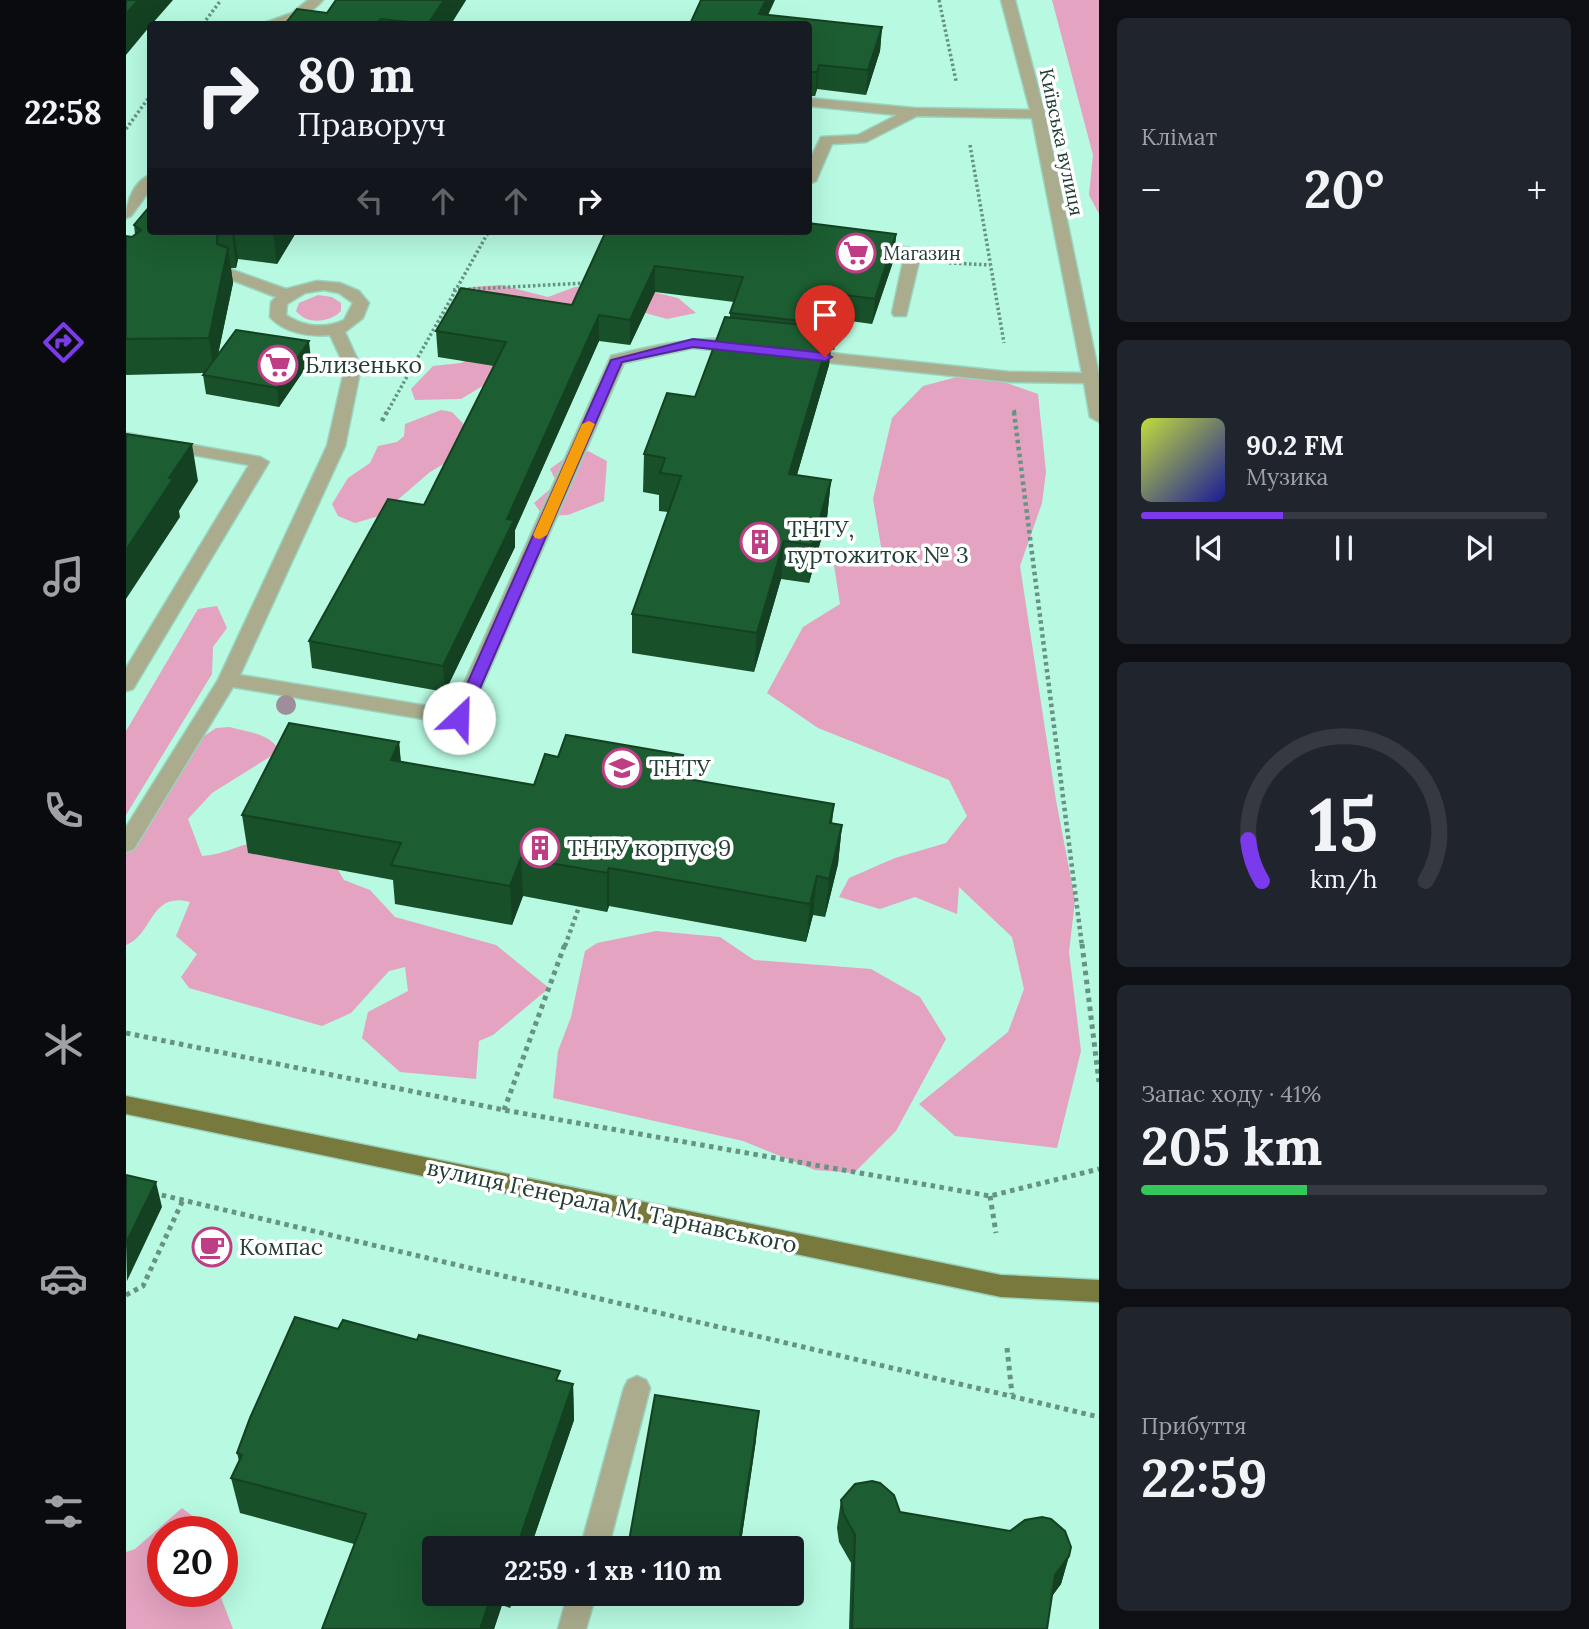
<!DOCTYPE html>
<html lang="uk">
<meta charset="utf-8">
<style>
body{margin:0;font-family:Lora,serif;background:#20242c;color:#f1f3f6;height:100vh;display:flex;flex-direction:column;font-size:26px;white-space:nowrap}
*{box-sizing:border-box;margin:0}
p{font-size:23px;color:#9ea1a6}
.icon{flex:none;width:38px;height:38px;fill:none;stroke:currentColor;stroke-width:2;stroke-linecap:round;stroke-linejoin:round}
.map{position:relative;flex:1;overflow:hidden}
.details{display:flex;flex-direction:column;gap:18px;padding:18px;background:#0d0f14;width:490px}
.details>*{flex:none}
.top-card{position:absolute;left:21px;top:21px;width:665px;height:214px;border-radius:7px;box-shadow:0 7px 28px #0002;background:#171b24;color:#f1f3f6;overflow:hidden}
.speed{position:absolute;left:21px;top:1516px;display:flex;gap:14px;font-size:35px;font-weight:700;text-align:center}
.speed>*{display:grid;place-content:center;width:91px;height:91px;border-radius:50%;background:#171b24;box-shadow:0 7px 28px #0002;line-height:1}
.speed .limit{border:10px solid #d22;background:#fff;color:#111}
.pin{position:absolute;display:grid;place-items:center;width:60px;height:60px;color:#fff;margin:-72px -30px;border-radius:50% 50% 50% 0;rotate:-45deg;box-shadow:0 0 7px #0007}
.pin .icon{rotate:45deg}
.me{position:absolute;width:77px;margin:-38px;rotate:24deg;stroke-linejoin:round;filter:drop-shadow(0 0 5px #0008)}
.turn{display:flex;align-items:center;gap:24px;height:147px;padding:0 35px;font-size:32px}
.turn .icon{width:91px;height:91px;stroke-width:2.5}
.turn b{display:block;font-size:49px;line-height:60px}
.lanes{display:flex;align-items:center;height:66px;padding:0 35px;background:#0003;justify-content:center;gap:35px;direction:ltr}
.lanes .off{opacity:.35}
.big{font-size:52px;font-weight:700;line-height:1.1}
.details .card{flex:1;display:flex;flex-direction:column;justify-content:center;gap:10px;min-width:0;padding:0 24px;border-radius:10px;background:#20242c}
.details .dial{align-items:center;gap:0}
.dial svg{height:182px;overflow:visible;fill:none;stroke:#363941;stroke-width:7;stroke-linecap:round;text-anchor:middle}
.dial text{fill:#f1f3f6;stroke:none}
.song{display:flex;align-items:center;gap:21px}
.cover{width:84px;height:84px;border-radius:10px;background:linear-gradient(135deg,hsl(70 70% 55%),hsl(240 70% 35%))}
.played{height:7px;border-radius:4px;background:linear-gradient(90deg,#7c3aed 35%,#363941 35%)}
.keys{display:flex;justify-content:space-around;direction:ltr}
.heat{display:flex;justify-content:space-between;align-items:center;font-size:38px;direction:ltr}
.charge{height:10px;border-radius:5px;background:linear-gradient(90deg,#34c759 41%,#363941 0)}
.trip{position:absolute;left:296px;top:1536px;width:382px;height:70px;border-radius:7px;background:#171b24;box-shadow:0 7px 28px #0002;font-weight:700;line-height:70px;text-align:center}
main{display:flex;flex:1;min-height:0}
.tabs{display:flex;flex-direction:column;width:126px;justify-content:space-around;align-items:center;background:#090b0e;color:#9ea1a6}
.tabs .icon{width:49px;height:49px}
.tabs .on{color:#7c3aed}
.tabs b{font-size:32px;color:#f1f3f6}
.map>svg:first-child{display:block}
.green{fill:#e4a3c0}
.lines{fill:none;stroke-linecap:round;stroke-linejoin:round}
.minor-casing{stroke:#99d4bf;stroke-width:3}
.major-casing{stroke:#99d4bf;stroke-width:3}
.path-far2{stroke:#669383;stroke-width:3.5;stroke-dasharray:2.5 2.5;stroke-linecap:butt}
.path-far1{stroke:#669383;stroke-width:4.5;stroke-dasharray:3.5 3.5;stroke-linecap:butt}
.path{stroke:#669383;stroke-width:5;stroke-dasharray:4.5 4.5;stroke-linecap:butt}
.minor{fill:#aaac8d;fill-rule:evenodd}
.major{fill:#77793d;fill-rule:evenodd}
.tree{fill:#9e8d9a}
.wall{fill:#18502a}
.shaded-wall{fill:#144122}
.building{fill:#1c5d31;stroke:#144122;stroke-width:2}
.route{fill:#7c3aed;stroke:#51269a;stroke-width:2}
.slow{fill:#f59e0b}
.labels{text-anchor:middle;stroke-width:7;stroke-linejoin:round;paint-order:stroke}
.far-street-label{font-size:19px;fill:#233e35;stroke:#fff}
.far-poi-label{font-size:19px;fill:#233e35;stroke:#fff;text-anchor:start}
.poi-label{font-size:23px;fill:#233e35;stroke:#fff;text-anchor:start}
.street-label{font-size:23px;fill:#233e35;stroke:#fff}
</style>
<main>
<nav class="tabs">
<b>22:58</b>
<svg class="icon on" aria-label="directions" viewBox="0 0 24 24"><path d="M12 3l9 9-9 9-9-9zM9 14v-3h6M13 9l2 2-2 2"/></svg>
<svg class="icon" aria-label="music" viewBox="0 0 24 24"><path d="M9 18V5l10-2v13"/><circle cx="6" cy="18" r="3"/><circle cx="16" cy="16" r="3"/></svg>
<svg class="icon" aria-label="phone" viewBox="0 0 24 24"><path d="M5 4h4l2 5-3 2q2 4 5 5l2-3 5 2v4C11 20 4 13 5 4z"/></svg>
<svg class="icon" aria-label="climate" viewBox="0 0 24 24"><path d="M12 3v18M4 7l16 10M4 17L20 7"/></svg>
<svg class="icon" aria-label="car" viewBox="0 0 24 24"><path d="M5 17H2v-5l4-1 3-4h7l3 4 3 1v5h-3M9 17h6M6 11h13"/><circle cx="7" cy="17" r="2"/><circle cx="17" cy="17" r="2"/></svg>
<svg class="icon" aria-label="filters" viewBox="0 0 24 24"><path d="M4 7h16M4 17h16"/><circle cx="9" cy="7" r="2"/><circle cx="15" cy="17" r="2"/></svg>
</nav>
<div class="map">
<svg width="973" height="1629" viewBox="0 0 973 1629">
<rect width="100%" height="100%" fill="#b7f9e1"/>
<path class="green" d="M926 0H973V214L963 195 967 155Z
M490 283 552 298 570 313 541 319 505 309 335 303 345 287 375 285 422 297 449 287Z
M192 295 206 297 215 303V311C203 323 181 325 170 311L173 303Z
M358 351 385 369 335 399 289 400 285 389 307 366 335 363Z
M850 372 912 394 920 472 916 503 894 566 930 800 949 900 943 952 955 1051 931 1148 829 1136 793 1104 882 1032 898 989 886 937 833 887 831 914 789 897 754 909 713 897 723 878 769 858 820 843 841 816 823 780 692 728 641 693 677 627 714 604 708 565 758 564 747 499 766 418 797 386Z
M315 410 326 412 355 442 304 472 253 516 229 523 212 516 206 504 222 478 244 463 252 446 271 442 278 436 279 424Z
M462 451 481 461 478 501 442 515 417 516 408 503 431 483 424 469 439 458Z
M91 606 101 628 87 647 86 674 0 815V731L72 609Z
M104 727C120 732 145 733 153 751L86 793 62 819 76 856C100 855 122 840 147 839 163 838 185 848 202 853L218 880 244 890 269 917 370 945 423 988 367 1035 353 1041 350 1079 274 1072 236 1038 242 1012 282 991 279 967 263 971 225 1013 196 1026 63 988 55 977 71 954 50 936 64 902C24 891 27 935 0 945V852L68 743 90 728Z
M530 931 594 937 628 960 745 969 794 997 820 1039 770 1131 728 1173 689 1170 617 1141 427 1098 432 1051 445 1017 459 951 471 943Z
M56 1508 86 1531H37V1591H96L94 1595 107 1629H0V1552L9 1549Z"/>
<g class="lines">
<defs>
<path id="minor" d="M182 0H197C180 19 160 26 135 24L166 13Z
M875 0H889L919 114 973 375V422L964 417 958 383 884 382 677 360 669 355 677 350 884 372 956 373 906 118 791 116 740 142 706 144 690 181 682 185V163L695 137 732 135 771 115 682 106V98L788 108 904 110Z
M24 175V190L5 216 0 218C0 202 8 181 24 175Z
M740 243 787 248 795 253 780 316H768L766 313 778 257 734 251V245Z
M104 269 160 289 191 281 214 283 233 291 243 303 237 318 219 332 235 367 219 446 114 675 326 710 485 356C513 349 604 326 625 348L617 353 567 348 498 363 340 723 333 725 107 687 8 849 0 852V827L92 680 201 446 219 367 204 335C184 337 158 333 144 317L145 302 150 297 98 277V271ZM198 290 213 293 227 303 218 320C199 329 178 327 160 315L161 304 179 293Z
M0 433 134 457 143 462 7 689 0 691V668L123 465 0 443Z
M511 1376 520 1380 524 1388 482 1549H454L498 1388 502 1380Z
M442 1594H470L460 1629H432Z"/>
<path id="major" d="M0 1096 875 1275 973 1280V1302L875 1297 0 1114Z"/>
</defs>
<use href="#minor" class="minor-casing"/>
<use href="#major" class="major-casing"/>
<path class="path-far2" d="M813 0 830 81
M77 24 95 0
M0 129 24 96
M844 145 878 343
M823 263 864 265
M327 290 459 283
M888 410 889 414
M260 414 363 231"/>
<path class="path-far1" d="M888 412 956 946
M256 421 261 412
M439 946 453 907"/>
<path class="path" d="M956 944 973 1082
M0 1033 378 1110 864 1196 973 1169
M378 1110 439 944
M27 1193 973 1417
M864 1196 870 1233
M0 1295 17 1286 57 1200
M881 1348 886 1394"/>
<use href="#minor" class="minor"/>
<use href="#major" class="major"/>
</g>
<circle class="tree" cx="160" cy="705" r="10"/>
<path class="wall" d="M210 0H340L325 24H159L201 13Z
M642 15 756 27 754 51 740 95 691 89 689 96H685L684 109 682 115V24Z
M8 225 24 231H171L151 264 112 259 110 268H105L107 283 92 355 185 360 153 407 80 394 77 375 78 373 0 375V236L6 237 9 234Z
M480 231 770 234 768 259 746 324 717 320 708 350H705L703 365 671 475 705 480 701 518 683 583 655 579 628 672 506 653V614L542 512 533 511V495L517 492 518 454 569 397 604 317V313L608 302 529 292 504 345 473 341 389 530V547L319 692 186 668 183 641 298 505 368 366 312 357 310 331 446 305Z
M273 742 275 762 408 785 556 778 708 804 706 824 716 825 712 864 699 917 687 915 680 942 483 906 481 912 397 896 386 925 269 904 267 880 122 853 116 815Z
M212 1329 447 1384 448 1420 404 1549H308V1594H389L384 1608 376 1605 368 1629H196L228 1544 114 1513 105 1478 113 1461 111 1453Z
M630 1440 614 1549H503V1541Z
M715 1500 774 1512 943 1556 935 1584 926 1596 921 1629H723L725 1563 713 1542 711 1528Z"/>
<path class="shaded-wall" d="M12 0H47L26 24H24V26L0 55V14Z
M318 0H340L325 24H302Z
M640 0H649L638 24 633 14Z
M756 27 754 51 740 95 742 70Z
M693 65 691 89 689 96 691 72Z
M686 85 684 109 682 115V95Z
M106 231H108L112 259 110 268Z
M147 231H171L151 264Z
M770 234 768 259 746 324 749 299Z
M91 235 96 269 102 248 107 283 88 373 83 338Z
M529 266V292L504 345V320Z
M719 295 717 320 708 350 710 325Z
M473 315V341L389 530V547L319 692 317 666 381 519Z
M706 328 703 365 660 512 663 474Z
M183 341 185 360 153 407 151 388Z
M66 444 72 481 53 511 54 517 0 599V550L43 478Z
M705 480 701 518 683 583 686 545Z
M658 541 655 579 628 672 631 633Z
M273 742 276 781 265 760Z
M557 755 556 794 550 777Z
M716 825 712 864 699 917 703 879Z
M395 858 397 896 386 925 384 886Z
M483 868V906L481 912V873Z
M691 876 687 915 680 942 684 904Z
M30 1182 36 1207 1 1281 0 1243Z
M447 1384 448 1420 404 1549H390Z
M633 1411 630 1440 614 1549H612Z
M943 1556 935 1584 921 1603 929 1575Z
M366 1594H375L376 1605 368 1629H354Z
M383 1594H389L384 1608Z"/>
<path class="building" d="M0 0H12L0 14Z
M210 0H318L302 24 255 19 251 24H159L171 9 201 13Z
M575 0H640L633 14 756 27 742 70 693 65 691 72H682V24H564Z
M682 83 686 85 682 95Z
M24 206V231H106L105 233 91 235V244L102 248 83 338 0 339V236L6 237 15 230 8 225Z
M682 223 770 234 749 299 719 295 710 325 604 313 617 277 529 266 504 320 473 315 381 519 388 520 317 666 183 641 262 499 298 505 380 342 310 331 335 288 446 305 480 231H682Z
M599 317 706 328 663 474 705 480 686 545 658 541 631 633 506 614 555 476 534 473 539 458 518 454 541 393 569 397Z
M110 330 183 341 151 388 77 375Z
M0 434 66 444 43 478 47 479 0 550Z
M163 723 273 742 265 760 408 785 419 754 432 757 440 735 557 755 550 777 708 804 704 823 716 825 703 879 691 876 684 904 483 868 481 873 395 858 384 886 265 865 275 843 116 815Z
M0 1175 30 1182 0 1243Z
M169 1317 212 1329 217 1320 291 1340 293 1335 434 1371 430 1380 447 1384 390 1549H308V1594H366L354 1629H196L240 1514 105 1478 116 1455 111 1453 124 1418Z
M529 1395 633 1411 612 1549H545L503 1541Z
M746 1481 754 1483 768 1495 774 1512 884 1531 899 1520 916 1517 925 1519 939 1531 945 1547 943 1556 929 1575 921 1629H726L729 1535 717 1513 715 1500 729 1484Z"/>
<path class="route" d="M567 339 699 353 706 357 699 361 567 347 496 362 341 718 339 722H328L326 718 485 360Z"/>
<path class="slow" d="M463 421 469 424 421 535 414 539 409 538 407 535 456 424Z"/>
<defs>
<symbol id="supermarket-ring" viewBox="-11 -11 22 22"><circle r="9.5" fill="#fff" stroke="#bf3d84" stroke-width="1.5"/><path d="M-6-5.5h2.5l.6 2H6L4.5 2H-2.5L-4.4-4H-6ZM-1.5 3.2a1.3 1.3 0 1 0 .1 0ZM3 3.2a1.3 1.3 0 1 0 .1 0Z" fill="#bf3d84"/></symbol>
<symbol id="building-ring" viewBox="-11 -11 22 22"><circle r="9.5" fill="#fff" stroke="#bf3d84" stroke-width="1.5"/><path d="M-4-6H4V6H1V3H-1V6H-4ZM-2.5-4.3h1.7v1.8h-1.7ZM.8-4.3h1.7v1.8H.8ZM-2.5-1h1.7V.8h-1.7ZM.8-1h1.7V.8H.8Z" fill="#bf3d84"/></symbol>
<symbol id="university-ring" viewBox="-11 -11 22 22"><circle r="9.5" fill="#fff" stroke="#bf3d84" stroke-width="1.5"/><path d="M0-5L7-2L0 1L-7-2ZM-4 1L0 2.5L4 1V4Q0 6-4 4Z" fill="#bf3d84"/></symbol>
<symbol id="cafe-ring" viewBox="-11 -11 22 22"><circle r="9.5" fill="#fff" stroke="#bf3d84" stroke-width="1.5"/><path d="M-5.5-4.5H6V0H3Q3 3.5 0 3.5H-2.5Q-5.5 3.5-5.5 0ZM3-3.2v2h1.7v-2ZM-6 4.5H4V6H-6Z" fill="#bf3d84"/></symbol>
</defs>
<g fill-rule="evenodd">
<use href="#supermarket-ring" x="708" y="231" width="44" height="44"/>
<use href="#supermarket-ring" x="130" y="343" width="44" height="44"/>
<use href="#building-ring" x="612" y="520" width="44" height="44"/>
<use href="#university-ring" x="474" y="746" width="44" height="44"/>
<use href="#building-ring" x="392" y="826" width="44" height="44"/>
<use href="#cafe-ring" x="64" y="1225" width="44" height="44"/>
</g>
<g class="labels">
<g class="far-street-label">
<text transform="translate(936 142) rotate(78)" y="7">Київська вулиця</text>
</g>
<g class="far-poi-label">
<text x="757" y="260">Магазин</text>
</g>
<g class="poi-label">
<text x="179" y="373">Близенько</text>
<text x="661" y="537">ТНТУ,<tspan x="661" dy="26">гуртожиток № 3</tspan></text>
<text x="523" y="776">ТНТУ</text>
<text x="441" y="856">ТНТУ корпус 9</text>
<text x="113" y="1255">Компас</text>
</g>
<g class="street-label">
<text transform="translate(486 1206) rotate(12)" y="8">вулиця Генерала М. Тарнавського</text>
</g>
</g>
</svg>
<div class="speed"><div class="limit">20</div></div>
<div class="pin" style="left:699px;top:357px;background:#d93025"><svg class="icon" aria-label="arrive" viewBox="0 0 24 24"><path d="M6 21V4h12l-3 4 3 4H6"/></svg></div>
<svg class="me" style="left:333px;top:718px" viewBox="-20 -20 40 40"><circle r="19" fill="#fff"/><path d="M0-13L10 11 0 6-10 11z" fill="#7c3aed"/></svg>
<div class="trip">22:59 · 1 хв · 110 m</div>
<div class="top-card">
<div class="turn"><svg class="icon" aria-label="right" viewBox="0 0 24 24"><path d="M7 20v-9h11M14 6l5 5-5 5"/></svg><div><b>80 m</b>Праворуч</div></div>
<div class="lanes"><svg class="icon off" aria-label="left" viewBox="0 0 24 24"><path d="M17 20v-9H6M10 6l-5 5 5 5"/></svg><svg class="icon off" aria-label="ahead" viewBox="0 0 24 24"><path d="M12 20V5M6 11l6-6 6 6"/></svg><svg class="icon off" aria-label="ahead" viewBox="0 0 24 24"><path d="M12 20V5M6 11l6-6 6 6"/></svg><svg class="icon" aria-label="right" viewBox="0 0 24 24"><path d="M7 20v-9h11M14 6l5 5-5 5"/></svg></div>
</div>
</div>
<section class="details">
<div class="card"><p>Клімат</p>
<div class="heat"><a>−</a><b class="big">20°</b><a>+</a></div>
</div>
<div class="card">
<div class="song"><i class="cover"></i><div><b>90.2 FM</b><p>Музика</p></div></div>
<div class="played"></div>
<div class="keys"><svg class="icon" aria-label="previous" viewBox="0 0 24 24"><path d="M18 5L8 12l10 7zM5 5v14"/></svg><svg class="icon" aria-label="pause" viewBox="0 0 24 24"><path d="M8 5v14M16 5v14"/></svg><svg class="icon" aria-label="next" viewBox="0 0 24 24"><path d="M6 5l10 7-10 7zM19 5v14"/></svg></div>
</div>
<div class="card dial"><svg viewBox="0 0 100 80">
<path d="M14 69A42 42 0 1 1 86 69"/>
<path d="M14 69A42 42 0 0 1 8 51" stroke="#7c3aed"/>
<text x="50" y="56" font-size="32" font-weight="700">15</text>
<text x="50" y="72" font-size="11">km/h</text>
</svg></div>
<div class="card"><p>Запас ходу · 41%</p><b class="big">205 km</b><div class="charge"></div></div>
<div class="card"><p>Прибуття</p><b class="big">22:59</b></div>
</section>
</main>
